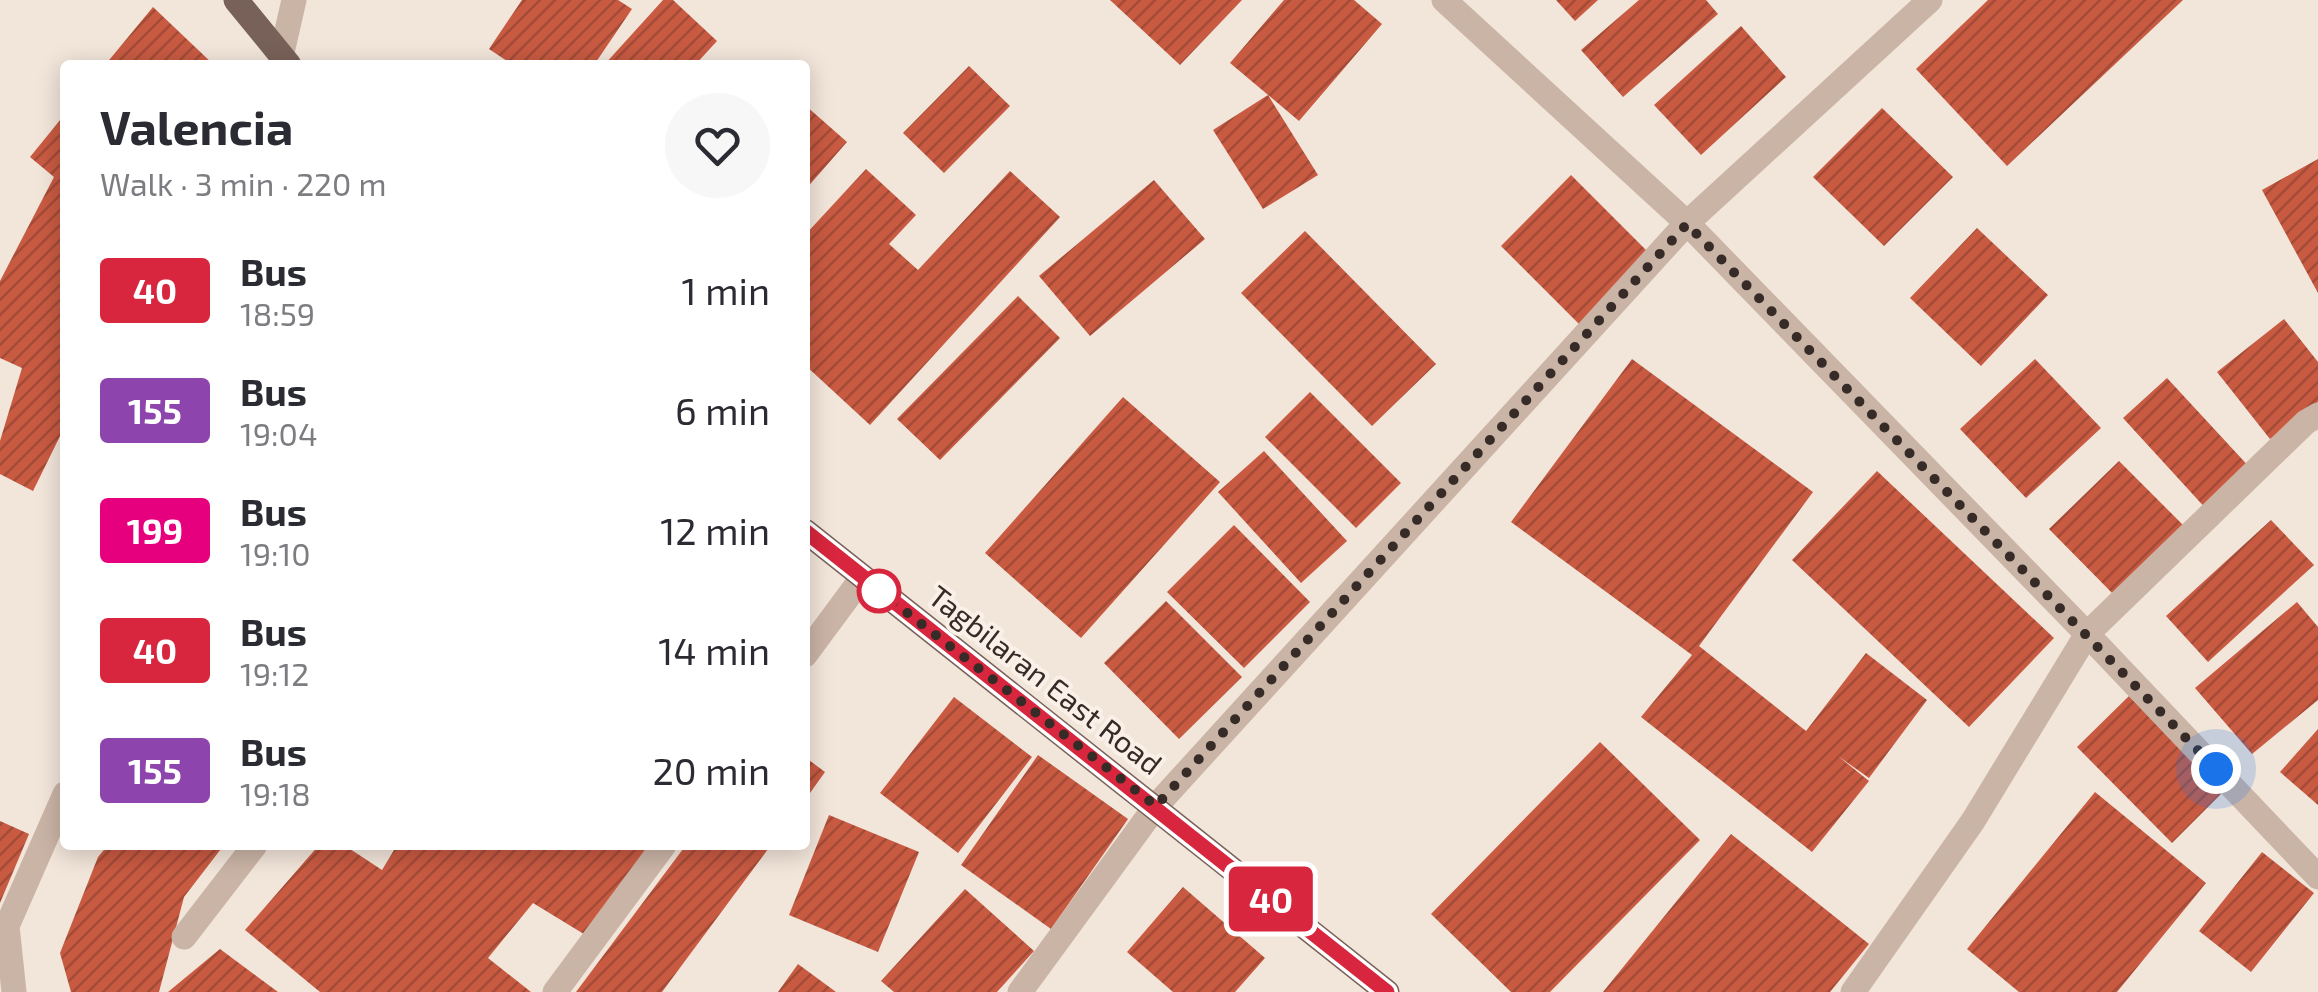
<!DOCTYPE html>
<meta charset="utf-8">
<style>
:root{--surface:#fff;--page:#f7f7f7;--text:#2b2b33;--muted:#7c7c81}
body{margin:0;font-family:"Exo 2",sans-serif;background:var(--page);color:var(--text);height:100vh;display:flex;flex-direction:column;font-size:38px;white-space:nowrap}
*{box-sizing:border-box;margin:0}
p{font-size:32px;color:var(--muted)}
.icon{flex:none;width:55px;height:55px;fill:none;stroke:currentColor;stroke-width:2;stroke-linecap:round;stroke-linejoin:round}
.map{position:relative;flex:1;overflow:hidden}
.panel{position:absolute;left:60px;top:60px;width:750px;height:790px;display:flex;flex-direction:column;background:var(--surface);border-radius:10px;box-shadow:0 5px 25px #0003}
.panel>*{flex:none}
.badge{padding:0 20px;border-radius:8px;font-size:35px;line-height:65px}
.you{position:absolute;width:50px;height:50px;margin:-25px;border:8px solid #fff;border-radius:50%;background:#1a73e8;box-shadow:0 0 0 15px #1a73e833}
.map>.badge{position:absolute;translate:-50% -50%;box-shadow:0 0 0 5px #fff}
.round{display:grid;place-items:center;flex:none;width:105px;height:105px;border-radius:52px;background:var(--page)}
.summary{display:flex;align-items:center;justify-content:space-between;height:170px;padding:0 40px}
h1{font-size:48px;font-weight:700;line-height:75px}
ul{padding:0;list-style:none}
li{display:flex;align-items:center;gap:30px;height:120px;padding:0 40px}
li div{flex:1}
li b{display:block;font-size:38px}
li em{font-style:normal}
li .badge{min-width:110px;font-weight:700;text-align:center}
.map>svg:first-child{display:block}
.building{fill:url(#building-hatch)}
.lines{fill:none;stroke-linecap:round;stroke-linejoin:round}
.lane{stroke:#cab4a6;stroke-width:25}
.street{stroke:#cab4a6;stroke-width:25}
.primary{stroke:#786158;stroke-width:25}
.line-casing{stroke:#fff;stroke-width:22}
.line{stroke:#d7263d;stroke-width:15}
.walk{stroke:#362b27;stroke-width:10;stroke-dasharray:0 18}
.stop-dot{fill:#fff;stroke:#d7263d;stroke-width:5}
.labels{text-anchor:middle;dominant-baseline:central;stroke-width:8;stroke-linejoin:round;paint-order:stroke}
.street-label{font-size:30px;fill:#362b27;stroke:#faf0e7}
</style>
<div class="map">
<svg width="2318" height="992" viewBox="0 0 2318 992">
<defs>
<pattern id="building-hatch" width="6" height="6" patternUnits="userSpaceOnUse" patternTransform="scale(2.5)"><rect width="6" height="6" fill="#c85a42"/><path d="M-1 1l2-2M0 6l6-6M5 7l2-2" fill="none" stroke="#a34b37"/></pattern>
</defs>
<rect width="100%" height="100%" fill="#f2e5da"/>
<!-- building -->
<path class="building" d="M522 0H618L632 9 594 65H513L489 49Z
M663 0H673L717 41 695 65H604Z
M1110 0H1242L1180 65Z
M1284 0H1354L1382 24 1299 121 1230 63Z
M1556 0H1598L1575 21Z
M1639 0H1706L1718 14 1623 97 1581 50Z
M1988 0H2183L2007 166 1916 69Z
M153 7 214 65H105Z
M1741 26 1786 77 1701 155 1654 105Z
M969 66 1010 106 944 173 903 133Z
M1268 95 1318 175 1263 209 1213 130Z
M805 105 847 142 805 190Z
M1882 108 1953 177 1884 246 1813 177Z
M65 114V426L33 491 0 474V441L22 368 0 358V281L54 177 30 157Z
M2318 159V293L2262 190Z
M866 169 916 215 889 244 918 270 1010 171 1060 217 870 425 805 365V235Z
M1571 175 1650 254 1579 324 1501 246Z
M1154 180 1205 239 1090 336 1039 276Z
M1977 228 2048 295 1981 366 1910 298Z
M1305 231 1436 364 1372 426 1241 293Z
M1018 296 1060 338 940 460 897 419Z
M2284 319 2318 362V402L2270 439 2217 372Z
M1632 359 1813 492 1699 646 1806 731 1866 653 1927 700 1869 778 1838 756 1869 781 1812 852 1641 717 1692 655 1511 522Z
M2035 359 2101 428 2026 498 1960 429Z
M2167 378 2253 471 2209 512 2123 418Z
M1310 392 1401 483 1356 528 1265 437Z
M1123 397 1220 482 1081 638 985 553Z
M1264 451 1347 541 1301 583 1218 492Z
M2119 461 2185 527 2115 596 2049 529Z
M1877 471 2054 638 1969 727 1792 560Z
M2271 520 2314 565 2208 662 2166 616Z
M1234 525 1310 602 1244 668 1167 592Z
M1166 601 1242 677 1179 739 1104 663Z
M2297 602 2318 627V700L2252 754 2195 688Z
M2129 696 2223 792 2172 843 2077 747Z
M954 697 1032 757 958 853 880 793Z
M2318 729V805L2280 772Z
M1600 742 1700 840 1550 992H1511L1431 914Z
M1038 755 1128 819 1051 929 961 865Z
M805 757 825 772 805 800Z
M2095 792 2206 883 2117 992H2019L1967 949Z
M829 815 919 852 878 952 789 915Z
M0 821 29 834 0 903Z
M1731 834 1869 944 1830 992H1603Z
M108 845H224L184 897 159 992H71L60 953 98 857Z
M319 845H344L382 870 397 845H658L592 939 533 903 488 958 531 992H320L245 930Z
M686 845H771L662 992H576Z
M2262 852 2314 893 2251 972 2199 931Z
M1183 887 1265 958 1235 992H1173L1127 952Z
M965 889 1034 951 997 992H894L881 981Z
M220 949 278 992H168Z
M798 964 836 992H778Z"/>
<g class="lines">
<!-- lane -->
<path class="lane" d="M805 655 862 578
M184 937 255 845
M555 992 664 845"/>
<!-- street -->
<path class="street" d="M1444 0 1687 223 2087 634 2318 877
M281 57 294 0
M14 992 7 926 65 794
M1020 992 1156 806 1687 223 1930 0
M1853 992 1973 821 2087 634 2306 422 2318 415"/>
<!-- primary -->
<path class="primary" d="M236 0 289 65
M805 531 1387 992"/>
</g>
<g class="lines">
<!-- line casing -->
<g class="line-casing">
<path id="line" d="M805 531 1387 992"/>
</g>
<!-- line -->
<use href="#line" class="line"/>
<!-- walk -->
<path class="walk" d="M879 591 1156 806 1687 224 2216 769"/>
</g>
<!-- markers -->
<circle class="stop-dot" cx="879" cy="591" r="20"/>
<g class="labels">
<!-- street labels -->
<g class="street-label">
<text transform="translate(1046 679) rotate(38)">Tagbilaran East Road</text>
</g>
</g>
</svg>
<div class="you" style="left:2216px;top:769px"></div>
<b class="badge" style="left:1271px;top:899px;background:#d7263d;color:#fff">40</b>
<section class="panel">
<div class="summary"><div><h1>Valencia</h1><p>Walk · 3 min · 220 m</p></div><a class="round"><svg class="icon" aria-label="heart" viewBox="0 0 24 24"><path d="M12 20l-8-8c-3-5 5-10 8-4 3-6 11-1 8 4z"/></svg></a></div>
<ul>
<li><span class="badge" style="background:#d7263d;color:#fff">40</span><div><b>Bus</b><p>18:59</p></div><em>1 min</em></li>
<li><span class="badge" style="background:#8e44ad;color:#fff">155</span><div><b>Bus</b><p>19:04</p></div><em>6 min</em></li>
<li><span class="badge" style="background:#e6007e;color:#fff">199</span><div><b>Bus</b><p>19:10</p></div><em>12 min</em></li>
<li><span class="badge" style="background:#d7263d;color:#fff">40</span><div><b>Bus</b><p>19:12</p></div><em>14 min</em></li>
<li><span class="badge" style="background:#8e44ad;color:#fff">155</span><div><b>Bus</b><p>19:18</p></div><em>20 min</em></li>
</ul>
</section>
</div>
